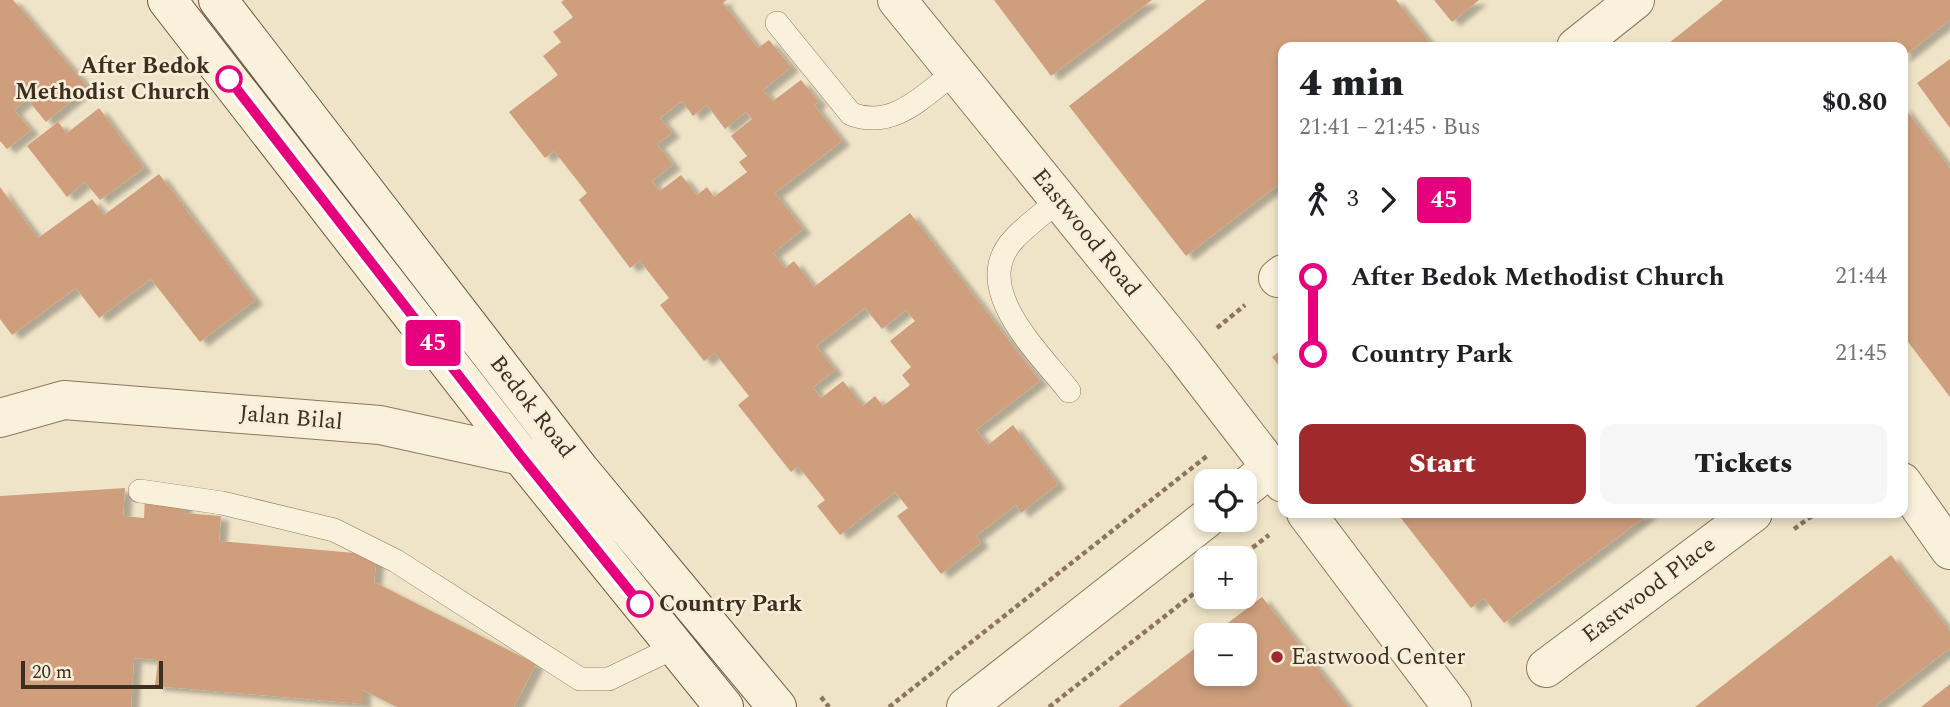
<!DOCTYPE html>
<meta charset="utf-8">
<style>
:root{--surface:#fff;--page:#f6f6f6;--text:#202124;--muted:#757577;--accent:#9e2a2b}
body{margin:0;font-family:Spectral,serif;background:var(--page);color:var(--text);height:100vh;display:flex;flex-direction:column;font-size:26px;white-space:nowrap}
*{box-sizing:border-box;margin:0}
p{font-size:23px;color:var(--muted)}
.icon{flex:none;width:38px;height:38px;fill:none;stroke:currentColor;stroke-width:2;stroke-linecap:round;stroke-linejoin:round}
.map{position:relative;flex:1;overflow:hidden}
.drawer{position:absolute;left:1278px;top:42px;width:630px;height:476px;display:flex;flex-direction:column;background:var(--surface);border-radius:14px;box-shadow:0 4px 10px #0003}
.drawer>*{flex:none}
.badge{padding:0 14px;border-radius:5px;font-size:24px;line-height:46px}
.buttons{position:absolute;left:1194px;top:469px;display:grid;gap:14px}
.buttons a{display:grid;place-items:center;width:63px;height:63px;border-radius:14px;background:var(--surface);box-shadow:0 4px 10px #0003;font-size:35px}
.scale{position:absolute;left:21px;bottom:18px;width:142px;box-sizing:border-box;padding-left:7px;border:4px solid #3d2e20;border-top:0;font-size:19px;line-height:24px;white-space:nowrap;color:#3d2e20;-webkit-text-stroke:5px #f7eed8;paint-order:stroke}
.map>.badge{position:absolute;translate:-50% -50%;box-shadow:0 0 0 4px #fff}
.legs{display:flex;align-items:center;gap:10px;height:77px;padding:0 21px;font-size:23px}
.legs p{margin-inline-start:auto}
.overview{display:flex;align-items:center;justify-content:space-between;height:119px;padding:0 21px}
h1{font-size:38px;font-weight:800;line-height:52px}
.primary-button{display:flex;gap:14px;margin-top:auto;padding:14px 21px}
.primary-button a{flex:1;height:80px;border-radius:14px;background:var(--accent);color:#fff;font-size:28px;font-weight:800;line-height:80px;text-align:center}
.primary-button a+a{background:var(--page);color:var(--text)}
ul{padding:0 21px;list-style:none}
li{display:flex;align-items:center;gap:24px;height:77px;font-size:26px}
li i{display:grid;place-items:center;width:10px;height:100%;margin:0 9px;background:currentColor}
li i::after{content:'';width:18px;height:18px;margin:-9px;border:5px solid;border-radius:50%;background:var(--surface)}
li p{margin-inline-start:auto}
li:first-child i{background:linear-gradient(#0000 50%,currentColor 0)}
li:last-child i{background:linear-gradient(currentColor 50%,#0000 0)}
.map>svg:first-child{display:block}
.building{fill:#cf9f7d;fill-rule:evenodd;filter:url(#shadow)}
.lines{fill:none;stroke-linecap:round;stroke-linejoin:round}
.lane-casing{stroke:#8d765c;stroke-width:24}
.street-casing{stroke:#8d765c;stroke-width:40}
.secondary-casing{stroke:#6f573f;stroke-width:40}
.path{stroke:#8d765c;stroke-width:4.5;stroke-dasharray:5 3.5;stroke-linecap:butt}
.lane{stroke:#faf1dc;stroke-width:23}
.street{stroke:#faf1dc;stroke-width:38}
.secondary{stroke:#faf1dc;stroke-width:38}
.line-1-casing{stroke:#fff;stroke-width:16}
.line-1{stroke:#e6007e;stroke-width:10}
.stop-1-dot{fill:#fff;stroke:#e6007e;stroke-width:3.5}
.poi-dot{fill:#9e2a2b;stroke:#f7eed8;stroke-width:2.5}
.labels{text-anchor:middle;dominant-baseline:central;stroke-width:5;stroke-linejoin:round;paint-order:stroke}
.stop-label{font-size:23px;font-weight:bold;fill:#3d2e20;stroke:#f7eed8;text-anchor:end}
.street-label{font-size:23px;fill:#3d2e20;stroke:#f7eed8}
.poi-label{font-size:23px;fill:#3d2e20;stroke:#f7eed8;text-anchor:start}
</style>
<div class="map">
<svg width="1950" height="707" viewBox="0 0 1950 707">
<defs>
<filter id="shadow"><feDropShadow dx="8" dy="4.5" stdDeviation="2" flood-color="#0004"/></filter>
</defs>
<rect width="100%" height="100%" fill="#f0e4c8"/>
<!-- building -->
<path class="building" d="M0 0H13L88 87 46 122 27 99 14 110 31 130 7 149 0 141Z
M564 0H727L723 3 758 48 769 40 791 67 763 90 773 101 801 80 819 102 814 105 842 141 775 193 803 229 773 253 785 268 794 261 814 287 910 213 1040 381 976 430 988 445 1013 425 1058 484 1021 513 1016 505 976 536 981 543 941 574 897 516 908 508 895 492 840 535 817 506 825 500 798 466 791 472 738 405 749 396 715 353 704 361 660 305 669 298 640 261 630 268 579 200 587 193 554 151 545 158 509 112 558 75 543 56 561 42 553 32 573 17 561 2ZM682 101 693 116 707 105 725 129 746 112 752 119 731 136 747 156 739 162 747 172 714 197 707 187 697 195 681 175 660 191 652 181 673 165 657 144 672 133 660 118ZM865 308 882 329 906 310 915 321 890 341 911 367 902 375 910 385 883 406 875 396 863 406 843 381 821 398 813 387 835 370 816 346Z
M994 0H1152L1051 76Z
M1206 0H1396L1433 47H1283V181L1186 256 1069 106Z
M1434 0H1479L1452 22Z
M1723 0H1950V20L1902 58V47H1664Z
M1950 59V128L1917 83Z
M1902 105 1950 168V397L1902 334Z
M99 108 144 168 100 200 85 182 67 197 27 146 58 122 67 133Z
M159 174 255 300 200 342 151 279 99 318 76 288 12 335 0 319V187L38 238 92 199 104 215Z
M1283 349V371L1272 357Z
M125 488 123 516 144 518 145 498 184 501V513L221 516 219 541 377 555 374 582 536 664 514 707H397L363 690V704L155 686 158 660 134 658 131 707H0V496Z
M1397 513H1650L1504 623 1484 598 1471 608Z
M1891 555 1950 631V648L1874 707H1695Z
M1262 597 1348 707H1118L1206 640V674H1244V635H1212Z
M1950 684V707H1921Z"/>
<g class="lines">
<!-- lane casing -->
<g class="lane-casing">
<path id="lane" d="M777 23 851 114C893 130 923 96 955 72
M1059 200C1044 213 1027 225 1014 239 968 288 1040 353 1069 391
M140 491 222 503 334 530 396 561 580 679H609L675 647"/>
</g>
<!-- street casing -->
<g class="street-casing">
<path id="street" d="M897 0 1183 353 1283 483
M1576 47 1635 0
M1278 278 1283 274
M0 418 64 400 380 425 544 461
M1902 482 1950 550
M1244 489 1271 467
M1306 513 1452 707
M1546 668 1753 513
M966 707 1206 519"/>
</g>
<!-- secondary casing -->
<g class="secondary-casing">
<path id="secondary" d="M167 0 521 456 724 707
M218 0 580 470 777 707"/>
</g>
<!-- path -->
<path class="path" d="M1217 328 1245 305
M1794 529 1816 513
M1239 558 1269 535
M821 697 829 707
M889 707 1207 456
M1049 707 1206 584"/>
<!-- lane -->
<use href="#lane" class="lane"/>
<!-- street -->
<use href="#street" class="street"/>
<!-- secondary -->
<use href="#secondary" class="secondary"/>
</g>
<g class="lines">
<!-- line-1 casing -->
<g class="line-1-casing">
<path id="line-1" d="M229 79 521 456 640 604"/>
</g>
<!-- line-1 -->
<use href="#line-1" class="line-1"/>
</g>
<!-- markers -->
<g class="stop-1-dot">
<circle cx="229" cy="79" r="12"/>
<circle cx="640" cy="604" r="12"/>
</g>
<circle class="poi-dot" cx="1277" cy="657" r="7"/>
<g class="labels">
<!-- stop labels -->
<g class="stop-label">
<text x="210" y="66">After Bedok<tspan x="210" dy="26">Methodist Church</tspan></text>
<text x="659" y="604" text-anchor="start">Country Park</text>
</g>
<!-- street labels -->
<g class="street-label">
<text transform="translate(1086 233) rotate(51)">Eastwood Road</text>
<text transform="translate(532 407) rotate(52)">Bedok Road</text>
<text transform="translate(291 418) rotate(5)">Jalan Bilal</text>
<text transform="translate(1649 590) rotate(-37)">Eastwood Place</text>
</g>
<!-- poi labels -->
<g class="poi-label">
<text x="1291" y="657">Eastwood Center</text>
</g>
</g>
</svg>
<div class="buttons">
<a><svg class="icon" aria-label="locate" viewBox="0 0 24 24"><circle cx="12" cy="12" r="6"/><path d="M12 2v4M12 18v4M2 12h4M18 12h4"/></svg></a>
<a>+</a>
<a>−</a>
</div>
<div class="scale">20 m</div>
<b class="badge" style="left:433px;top:343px;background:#e6007e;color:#fff">45</b>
<section class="drawer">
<div class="overview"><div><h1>4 min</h1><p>21:41 – 21:45 · Bus</p></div><b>$0.80</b></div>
<div class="legs"><svg class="icon" aria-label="walk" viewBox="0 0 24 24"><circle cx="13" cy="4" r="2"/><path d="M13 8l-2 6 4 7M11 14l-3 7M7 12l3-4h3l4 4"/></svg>3<svg class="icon" aria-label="forward" viewBox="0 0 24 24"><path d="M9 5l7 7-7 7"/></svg><b class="badge" style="background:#e6007e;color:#fff">45</b></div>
<ul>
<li><i style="color:#e6007e"></i><b>After Bedok Methodist Church</b><p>21:44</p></li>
<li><i style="color:#e6007e"></i><b>Country Park</b><p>21:45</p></li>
</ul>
<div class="primary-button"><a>Start</a><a>Tickets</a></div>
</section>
</div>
